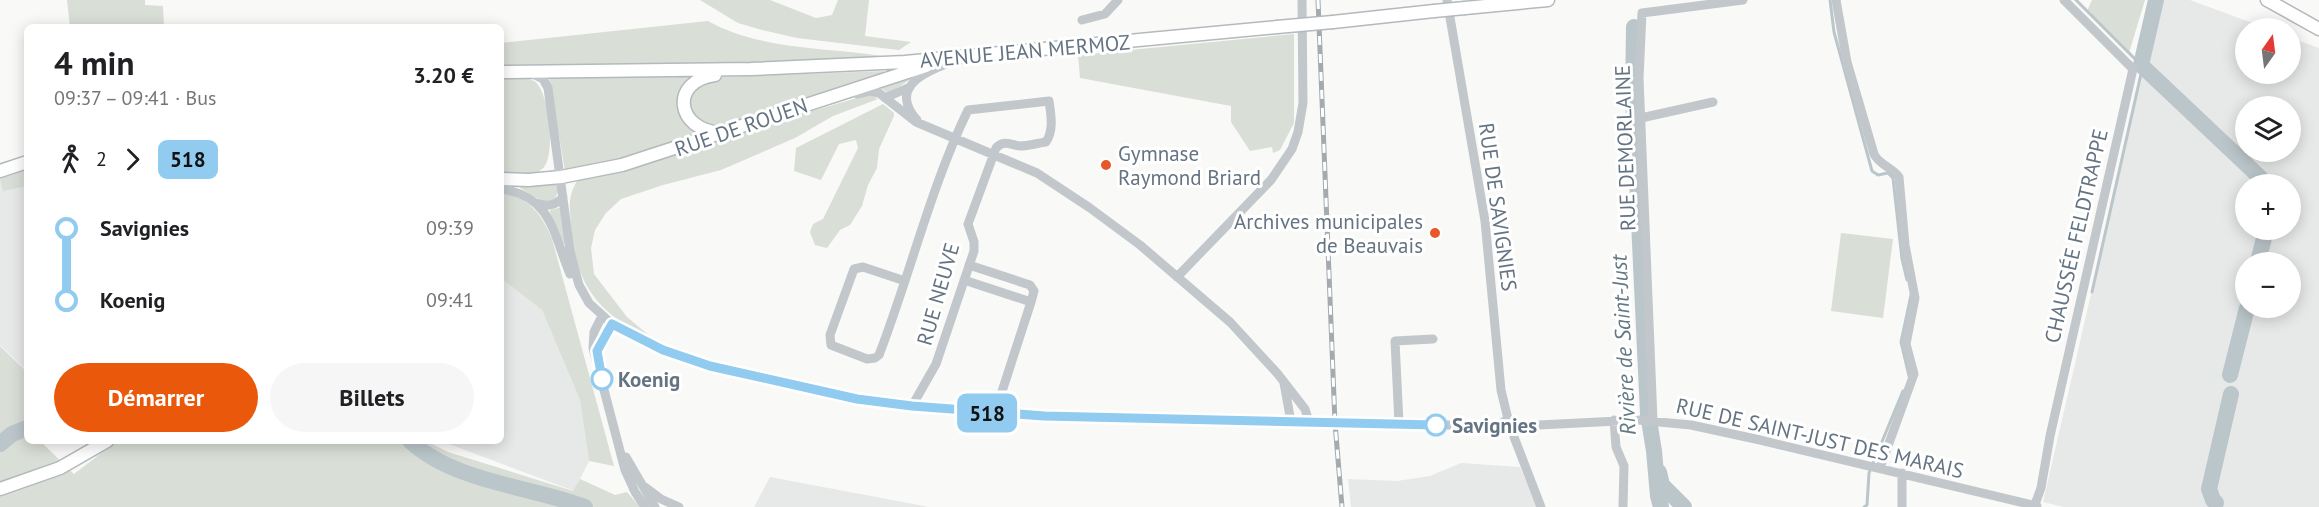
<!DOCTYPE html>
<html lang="fr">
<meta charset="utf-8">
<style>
:root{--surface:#fff;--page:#f6f6f6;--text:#202124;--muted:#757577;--accent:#ea580c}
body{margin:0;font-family:"PT Sans",sans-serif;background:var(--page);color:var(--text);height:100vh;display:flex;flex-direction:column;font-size:22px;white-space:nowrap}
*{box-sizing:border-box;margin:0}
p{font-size:20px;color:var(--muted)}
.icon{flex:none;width:33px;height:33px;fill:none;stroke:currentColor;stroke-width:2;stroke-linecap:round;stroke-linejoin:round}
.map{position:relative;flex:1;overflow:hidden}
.details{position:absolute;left:24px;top:24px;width:480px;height:420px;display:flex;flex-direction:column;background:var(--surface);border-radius:9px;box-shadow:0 3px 15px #0003}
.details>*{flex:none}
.badge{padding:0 12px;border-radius:9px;font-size:21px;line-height:39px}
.needle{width:39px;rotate:14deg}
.tools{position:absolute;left:2235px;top:18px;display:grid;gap:12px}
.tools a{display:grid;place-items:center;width:66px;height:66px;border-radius:50%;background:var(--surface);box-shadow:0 3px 15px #0003;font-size:30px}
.map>.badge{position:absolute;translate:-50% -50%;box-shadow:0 0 0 3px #fff}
.legs{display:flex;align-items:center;gap:9px;height:66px;padding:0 30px;font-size:20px}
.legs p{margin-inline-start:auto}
.headline{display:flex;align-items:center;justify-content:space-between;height:102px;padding:0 30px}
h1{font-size:33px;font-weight:700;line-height:45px}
.action{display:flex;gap:12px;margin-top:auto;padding:12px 30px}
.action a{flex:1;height:69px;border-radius:36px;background:var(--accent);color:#fff;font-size:24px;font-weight:700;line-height:69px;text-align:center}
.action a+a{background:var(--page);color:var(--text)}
ul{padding:0 30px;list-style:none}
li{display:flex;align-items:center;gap:21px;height:72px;font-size:22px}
li i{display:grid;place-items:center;width:9px;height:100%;margin:0 8px;background:currentColor}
li i::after{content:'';width:15px;height:15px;margin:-8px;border:4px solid;border-radius:50%;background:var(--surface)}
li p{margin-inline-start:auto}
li:first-child i{background:linear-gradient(#0000 50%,currentColor 0)}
li:last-child i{background:linear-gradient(currentColor 50%,#0000 0)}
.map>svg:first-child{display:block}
.built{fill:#e7e8e8;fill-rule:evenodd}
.green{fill:#d9ded6}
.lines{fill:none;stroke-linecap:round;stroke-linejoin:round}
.stream{stroke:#bbc6cb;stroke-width:3}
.river{stroke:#bbc6cb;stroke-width:16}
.major-casing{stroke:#b4b9bd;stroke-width:15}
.minor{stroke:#c2c7cb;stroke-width:9}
.major{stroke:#fff;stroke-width:12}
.rail-casing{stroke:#a3aab0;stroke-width:5}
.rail{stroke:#fff;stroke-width:3;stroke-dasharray:9;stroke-linecap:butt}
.major-bridge-casing{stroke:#b4b9bd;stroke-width:15;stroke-linecap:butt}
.major-bridge{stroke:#fff;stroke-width:12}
.line-1-casing{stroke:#fff;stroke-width:14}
.line-1{stroke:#91ccf0;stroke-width:9}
.poi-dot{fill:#e6582a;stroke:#fff;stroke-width:2}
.stop-1-dot{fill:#fff;stroke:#91ccf0;stroke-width:3}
.labels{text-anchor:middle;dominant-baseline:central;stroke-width:6;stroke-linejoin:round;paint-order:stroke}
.street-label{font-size:21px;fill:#647482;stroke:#fff}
.poi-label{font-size:21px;fill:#647482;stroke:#fff;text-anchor:start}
.stop-label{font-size:21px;font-weight:bold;fill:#647482;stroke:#fff;text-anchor:start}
.water-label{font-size:22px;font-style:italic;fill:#637a83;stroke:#fff}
</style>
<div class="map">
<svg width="2319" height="507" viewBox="0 0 2319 507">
<rect width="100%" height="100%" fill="#f9f9f7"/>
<!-- built -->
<path class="built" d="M2159 0H2190L2266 28H2246V74H2290L2291 38 2319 48V507H2064L2043 502ZM2246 106H2290V152H2246ZM2290 184V230H2246V184ZM2246 262H2290V308H2246Z
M27 170V371L0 345V178Z
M501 277 542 310 580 400 589 461 574 491 441 441H501Z
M1461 463 1520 467 1537 507H1351L1348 479 1397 481 1430 476Z
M770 477 924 506 928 507H754Z"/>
<!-- green -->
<path class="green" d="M67 0H145V5L163 6 164 27H70Z
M700 0H770L816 18 832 15 838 0H869L865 36 911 42 899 50 797 38 762 30 738 23Z
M2092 0H2145L2129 53 2087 11Z
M708 21C760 50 824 47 882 56L876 60 501 67V43Z
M1294 34V123L1280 150 1273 153 1272 147 1250 151 1231 122V106L1080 78 1078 55Z
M884 71 882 74 721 128 697 121 689 105 694 87 719 77Z
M694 75 686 85 680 97 703 134 612 162 565 171 549 78Z
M914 77 888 94 879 86Z
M501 78C511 78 524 76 534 81 549 89 557 158 542 169 531 178 514 175 501 175Z
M870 94 878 99 833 116 795 138 721 170 663 185 621 199 606 213 595 230 591 248 594 274 627 317 657 342C601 316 576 289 571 226 570 207 567 198 577 181Z
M883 104 894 113V116L879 149 877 168 868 185 862 206 850 225 840 230 827 248 815 245 810 232 813 224 823 219 858 148 856 140 839 144 821 180 794 171 796 148Z
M27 168V186L3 191 0 178Z
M558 183V192L554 201 544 202 520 188 522 184Z
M501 193C529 196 543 216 552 239L614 466 589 461 580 400 542 310 501 278Z
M558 208H562L566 242 564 244 561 243 550 213V210Z
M1841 233 1893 239 1883 318 1831 311Z
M0 346 27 372V441H40L74 474 117 441H426L448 452 573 491 580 479 615 495 627 492 640 507H0Z"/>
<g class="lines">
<!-- stream -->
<path class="stream" d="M1830 0 1834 32 1872 171 1878 175 1888 173 1893 178 1902 259 1907 280
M2076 0 2141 65V74L2092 292
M1909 376 1901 342 1911 295
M1864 507 1867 505 1869 473 1903 391"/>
<!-- river -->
<path class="river" d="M2156 0 2141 65 2267 184
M1634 27 1633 95 1636 164
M1637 179 1648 414 1654 451 1658 496 1661 507
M2258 262 2266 230
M2230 375 2247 308
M410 441C454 482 529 486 585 507
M0 444 12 434 27 428
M1659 472 1662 485 1684 507
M2216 503 2213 500 2209 489 2231 394"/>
<!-- major casing -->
<g class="major-casing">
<path id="major" d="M2267 0 2319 29
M1465 8 1548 0
M1333 22 1434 11
M501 72 751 69 905 62 1277 27
M715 75C670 81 675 130 721 133
M0 171 27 162
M501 179 528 180 561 177 622 165 926 66
M0 489 60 468 107 441"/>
</g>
<!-- minor -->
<path class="minor" d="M1447 0 1485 221 1501 390 1508 419
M1836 0 1847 62 1874 154C1879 165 1892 167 1899 177L1905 245 1915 298 1906 344 1914 374 1880 468
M1082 20 1105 14 1118 0
M531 73 543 79 548 88 570 251 579 285 589 303 612 324 672 354 710 366 838 395 931 408 1044 416 1491 426H1501L1503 422 1508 419
M857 94 870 91 879 93 916 122 1037 173 1090 208 1140 245 1230 322 1277 373 1305 409 1309 422
M885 98 910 87
M1641 118 1713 102
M917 120C886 85 931 69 957 60
M501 189C552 196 553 234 570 274
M536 203C546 207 556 206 563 197
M1177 277 1271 180 1292 149 1298 132 1303 103 1302 0
M964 280 1031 302 1034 291 1030 285 969 265
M905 281 863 267 854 269 830 335 831 345 867 359 875 358 879 355C910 275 931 186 968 110L1049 101C1051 115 1054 130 1046 142 1038 143 1028 146 1020 146 1010 145 1004 139 996 148L968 224 974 242V251L936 364 912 406
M602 316 594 332 593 348 625 470 635 492 645 507
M597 354 600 343 612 324
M1284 383 1291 422
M995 413 1031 302
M1614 420 1616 447 1624 466 1623 507
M1653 420 1639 78 1642 13 1743 0
M1399 424 1395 341 1433 339
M1519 426 1638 420 1691 425 1760 440 2037 506
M1514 437 1541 507
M626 457 655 507
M645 487 661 499 679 507
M1902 507V473
M2034 507 2041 488 2050 436 2133 69 2064 0"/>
<!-- major -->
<use href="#major" class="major"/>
<!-- rail casing -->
<g class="rail-casing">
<path id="rail" d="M1318 0 1335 423 1342 507"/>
</g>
<!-- rail -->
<use href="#rail" class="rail"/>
<!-- major-bridge casing -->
<g class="major-bridge-casing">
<path id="major-bridge" d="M1434 11 1465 8
M1277 27 1333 22"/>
</g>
<!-- major-bridge -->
<use href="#major-bridge" class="major-bridge"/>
</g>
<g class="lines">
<!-- line-1 casing -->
<g class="line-1-casing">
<path id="line-1" d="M602 379 597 351 612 324 663 350 710 366 857 399 912 406 1044 416 1436 425"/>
</g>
<!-- line-1 -->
<use href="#line-1" class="line-1"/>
</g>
<!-- markers -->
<g class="poi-dot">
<circle cx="1106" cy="165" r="6"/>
<circle cx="1435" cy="233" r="6"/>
</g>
<g class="stop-1-dot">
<circle cx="602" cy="379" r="10"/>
<circle cx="1436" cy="425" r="10"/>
</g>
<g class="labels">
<!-- street labels -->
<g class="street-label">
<text transform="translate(1025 51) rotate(-5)">AVENUE JEAN MERMOZ</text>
<text transform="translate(741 127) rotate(-19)">RUE DE ROUEN</text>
<text transform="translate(1625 148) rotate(-92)">RUE DEMORLAINE</text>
<text transform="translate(1498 207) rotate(82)">RUE DE SAVIGNIES</text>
<text transform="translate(2076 236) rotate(-77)">CHAUSSÉE FELDTRAPPE</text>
<text transform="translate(938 294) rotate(-74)">RUE NEUVE</text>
<text transform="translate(1820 438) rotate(13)">RUE DE SAINT-JUST DES MARAIS</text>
</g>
<!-- poi labels -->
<g class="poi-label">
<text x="1118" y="153">Gymnase<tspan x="1118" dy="24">Raymond Briard</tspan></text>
<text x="1423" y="221" text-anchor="end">Archives municipales<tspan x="1423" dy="24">de Beauvais</tspan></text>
</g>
<!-- stop labels -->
<g class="stop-label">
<text x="618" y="379">Koenig</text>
<text x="1452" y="425">Savignies</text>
</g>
<!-- water labels -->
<g class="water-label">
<text transform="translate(1623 345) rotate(-93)">Rivière de Saint-Just</text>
</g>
</g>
</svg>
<div class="tools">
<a><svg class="needle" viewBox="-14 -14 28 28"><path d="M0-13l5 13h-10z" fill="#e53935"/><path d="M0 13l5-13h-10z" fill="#757577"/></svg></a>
<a><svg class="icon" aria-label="layers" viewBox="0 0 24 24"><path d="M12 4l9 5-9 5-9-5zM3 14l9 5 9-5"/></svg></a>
<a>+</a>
<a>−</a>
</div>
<b class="badge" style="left:987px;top:413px;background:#91ccf0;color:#111">518</b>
<section class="details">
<div class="headline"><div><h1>4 min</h1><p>09:37 – 09:41 · Bus</p></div><b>3.20 €</b></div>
<div class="legs"><svg class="icon" aria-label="walk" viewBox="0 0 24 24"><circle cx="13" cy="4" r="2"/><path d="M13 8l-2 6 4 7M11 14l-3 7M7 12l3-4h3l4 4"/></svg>2<svg class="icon" aria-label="forward" viewBox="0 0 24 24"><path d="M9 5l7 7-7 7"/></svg><b class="badge" style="background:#91ccf0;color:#111">518</b></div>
<ul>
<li><i style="color:#91ccf0"></i><b>Savignies</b><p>09:39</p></li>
<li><i style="color:#91ccf0"></i><b>Koenig</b><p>09:41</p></li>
</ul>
<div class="action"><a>Démarrer</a><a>Billets</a></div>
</section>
</div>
